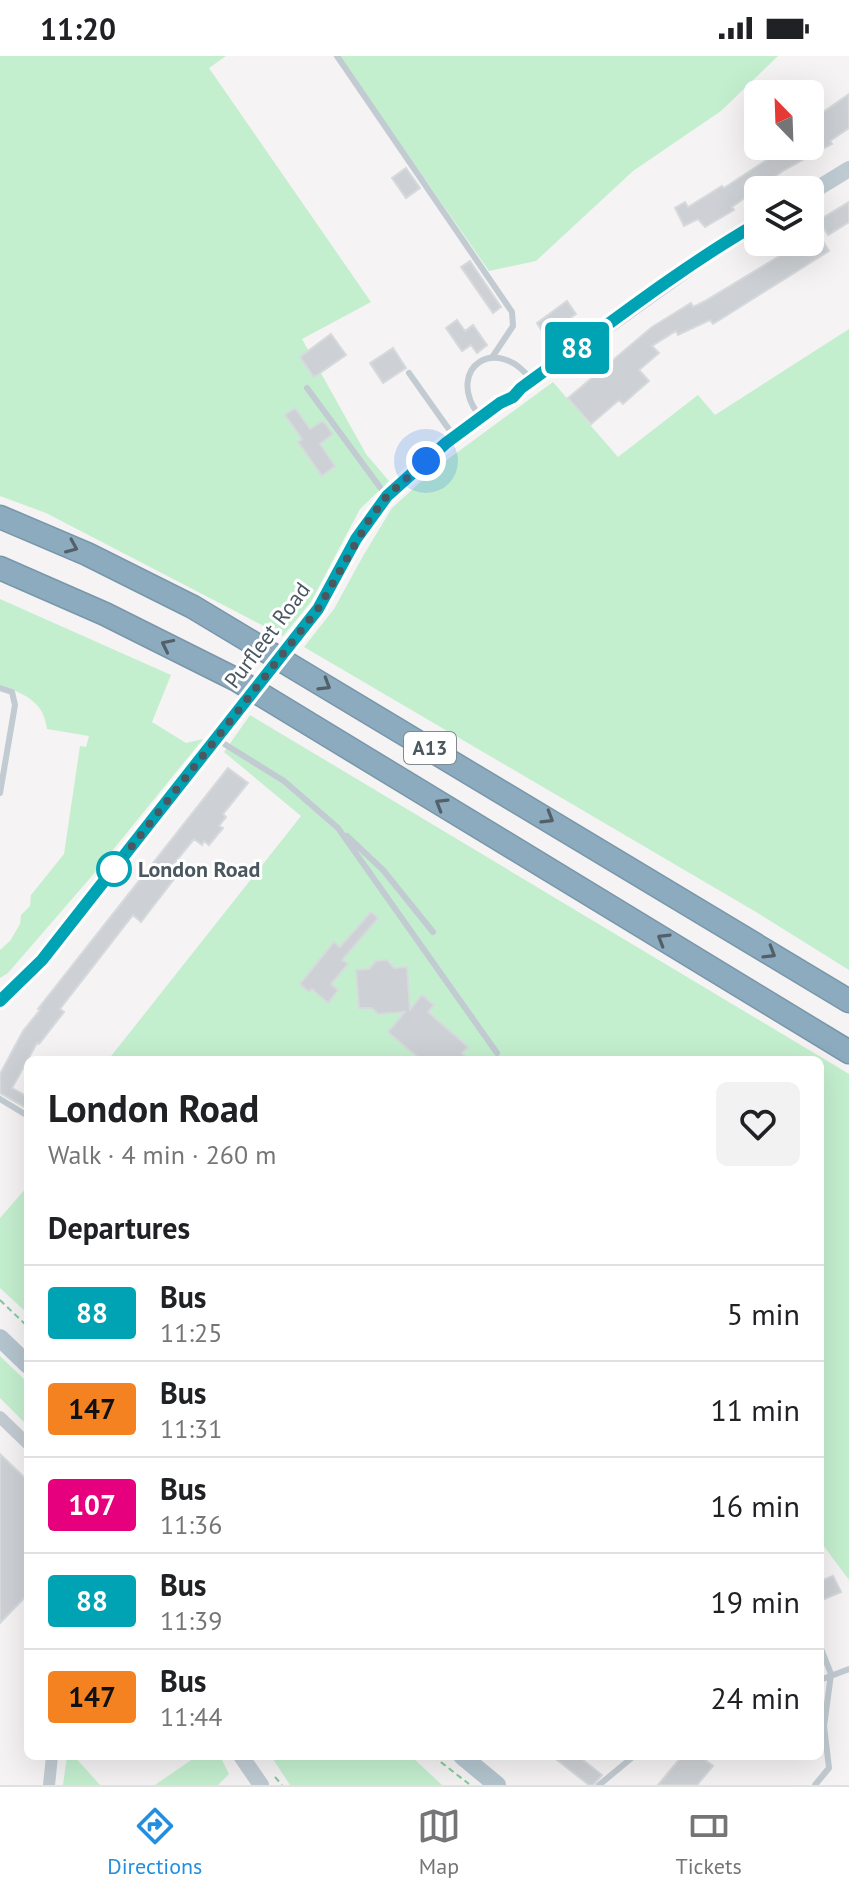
<!DOCTYPE html>
<meta charset="utf-8">
<style>
:root{--surface:#fff;--page:#f2f2f2;--text:#202124;--muted:#757577;--line:#e0e0e0;--accent:#228edf}
body{margin:0;font-family:"PT Sans",sans-serif;background:var(--page);color:var(--text);height:100vh;display:flex;flex-direction:column;font-size:30px;white-space:nowrap}
*{box-sizing:border-box;margin:0}
p{font-size:26px;color:var(--muted)}
.icon{flex:none;width:44px;height:44px;fill:none;stroke:currentColor;stroke-width:2;stroke-linecap:round;stroke-linejoin:round}
.map{position:relative;flex:1;overflow:hidden}
.panel{position:absolute;left:24px;top:1000px;width:800px;height:704px;display:flex;flex-direction:column;background:var(--surface);border-radius:12px;box-shadow:0 8px 32px #0002}
.panel>*{flex:none}
.badge{padding:0 16px;border-radius:6px;font-size:28px;line-height:52px}
.needle{width:52px;rotate:337deg}
.fabs{position:absolute;left:744px;top:24px;display:grid;gap:16px}
.fabs a{display:grid;place-items:center;width:80px;height:80px;border-radius:12px;background:var(--surface);box-shadow:0 8px 32px #0002;font-size:40px}
.you{position:absolute;width:40px;height:40px;margin:-20px;border:6px solid #fff;border-radius:50%;background:#1a73e8;box-shadow:0 0 0 12px #1a73e833}
.map>.badge{position:absolute;translate:-50% -50%;box-shadow:0 0 0 4px #fff}
h2{padding:0 24px;font-size:30px;line-height:72px}
.round{display:grid;place-items:center;flex:none;width:84px;height:84px;border-radius:12px;background:var(--page)}
.head{display:flex;align-items:center;justify-content:space-between;height:136px;padding:0 24px}
h1{font-size:38px;font-weight:800;line-height:60px}
ul{padding:0;list-style:none}
li{display:flex;align-items:center;gap:24px;height:96px;padding:0 24px;border-top:2px solid var(--line)}
li div{flex:1}
li b{display:block;font-size:30px}
li em{font-style:normal}
li .badge{min-width:88px;font-weight:700;text-align:center}
.status{display:flex;justify-content:space-between;align-items:center;height:56px;padding:0 40px;background:var(--surface);direction:ltr}
.status svg{height:22px;fill:currentColor}
.menu{display:flex;justify-content:space-around;align-items:center;height:112px;border-top:2px solid var(--line);background:var(--surface);font-size:22px;color:var(--muted)}
.menu a{display:grid;justify-items:center;gap:4px}
.menu .on{color:var(--accent)}
.map>svg:first-child{display:block}
.green{fill:#c4efcf}
.building{fill:#cdd0d4;stroke:#d7dadd;stroke-width:2}
.lines{fill:none;stroke-linecap:round;stroke-linejoin:round}
.highway-casing{stroke:#7897aa;stroke-width:25}
.path{stroke:#7dcc9b;stroke-width:2;stroke-dasharray:6 4;stroke-linecap:butt}
.lane{stroke:#c1cbd1;stroke-width:6}
.street{stroke:#c1cbd1;stroke-width:12}
.secondary{stroke:#bfcbd3;stroke-width:16}
.primary{stroke:#b4c5cf;stroke-width:18}
.highway{stroke:#8dabbe;stroke-width:22}
.secondary-bridge{stroke:#bfcbd3;stroke-width:16}
.oneway{stroke:#526069}
.line-casing{stroke:#fff;stroke-width:18}
.line{stroke:#00a3b4;stroke-width:12}
.walk{stroke:#4b5860;stroke-width:8;stroke-dasharray:0 14.4}
.stop-dot{fill:#fff;stroke:#00a3b4;stroke-width:4}
.labels{text-anchor:middle;dominant-baseline:central;stroke-width:6;stroke-linejoin:round;paint-order:stroke}
.shield{fill:#fff;stroke:#818a90;stroke-width:2}
.shield-label{font-size:20px;font-weight:bold;fill:#4b5860}
.street-label{font-size:22px;fill:#4b5860;stroke:#fff}
.stop-label{font-size:22px;font-weight:bold;fill:#4b5860;stroke:#fff;text-anchor:start}
</style>
<div class="status"><b>11:20</b><svg viewBox="0 0 49 12"><path d="M0 12V9h3v3zM5 12V6h3v6zM10 12V3h3v9zM15 12V0h3v12zM26 1h20v11H26zM47 4h2v5h-2z"/></svg></div>
<div class="map">
<svg width="849" height="1729" viewBox="0 0 849 1729">
<rect width="100%" height="100%" fill="#f5f3f3"/>
<!-- green -->
<path class="green" d="M0 0H226L209 12 371 246 302 283 366 398 389 425 360 453 311 546 283 580 46 457 0 440Z
M339 0H778L721 55 633 115 536 205 489 215Z
M849 273V914L756 856 304 591 334 553 363 500 392 452 436 412 553 326 618 401 698 339 715 359Z
M0 543 171 619 152 666 186 687 203 683 91 821 8 917 0 922V894L10 885 20 868 21 859 30 850 31 839 64 798 80 690 86 691 89 680 47 673C44 645 24 638 0 629Z
M250 659 849 1018V1524L820 1485V1004H108L301 760 224 696Z
M28 1130V1258L0 1232V1162Z
M0 1300 28 1327V1370L0 1342Z
M67 1700H74L100 1729H63Z
M197 1700H220L229 1718 218 1729H155Z
M271 1700H411L442 1729H290Z"/>
<!-- building -->
<path class="building" d="M849 38V72L830 85 832 88 784 114 732 151 734 154 705 171 698 163 684 170 675 152 685 146 688 151 722 130 724 132 768 103 759 90H810V69L822 63 819 59Z
M406 112 420 132 406 142 392 122Z
M849 146V166L828 179 819 164Z
M817 176 829 195 713 268 710 264 678 279 676 275 652 290 659 297 639 314 649 325 623 348 619 344 591 368 568 342 652 271 691 247 693 251 705 245 796 190 793 186H810V180Z
M470 205 501 251 493 257 461 211Z
M567 245 576 258 545 280 537 267Z
M457 264 465 275 473 269 487 289 477 297 471 289 462 295 446 272Z
M331 278 346 299 314 321 300 301Z
M393 292 406 312 383 327 370 307Z
M295 352 310 373 323 365 333 378 320 388 335 410 322 420 298 386 302 383 285 359Z
M228 712 248 727 223 758 226 761 219 770 223 772 209 789 204 785 202 789 194 783 167 816 175 822 151 853 141 866 133 859 60 953 64 956 39 988 37 987 12 1032 28 1041V1053L0 1037V1018L23 975 40 954 38 953Z
M371 856 378 862 342 904 348 908 331 928 338 934 328 947 312 933 309 936 300 928 334 886 340 891Z
M387 904 394 912 407 911 410 954 422 939 434 949 428 956 468 991 462 997 470 1004H421L388 976 405 956 378 958 372 952H359L356 914 369 913 376 905Z
M0 1398 28 1425V1538L0 1567Z
M833 1520 841 1536 820 1545V1525Z
M552 1700H578L602 1719 593 1729H589Z
M682 1700H700L713 1710 697 1729H658Z"/>
<g class="lines">
<!-- highway casing -->
<g class="highway-casing">
<path id="highway" d="M0 461 87 498 193 551 849 945
M0 512 105 558 237 624 849 996"/>
</g>
<!-- path -->
<path class="path" d="M0 1244 28 1271
M433 1700 469 1728
M275 1721 282 1729"/>
<!-- lane -->
<path class="lane" d="M337 0 512 256 513 270 493 300
M409 317 453 379
M307 332 385 438
M478 358C445 312 497 277 531 324
M0 632 12 636 15 649 0 737
M218 684 284 725 338 772 497 997
M347 780 383 814 433 876
M0 1043 28 1060
M820 1624 849 1613
M599 1729 634 1700
M815 1729 829 1712 824 1670 831 1618 820 1590"/>
<!-- street -->
<path class="street" d="M0 1361 28 1388
M49 1729 52 1700"/>
<!-- secondary -->
<path class="secondary" d="M810 137 849 113
M296 582 318 553 356 483 387 440 446 387 480 361 500 347 513 341 521 332 725 186 758 167
M0 945 42 904 237 657
M241 1700 261 1729"/>
<!-- primary -->
<path class="primary" d="M0 1282 28 1309
M462 1700 497 1729"/>
<!-- highway -->
<use href="#highway" class="highway"/>
<!-- secondary-bridge -->
<path class="secondary-bridge" d="M237 657 296 582"/>
</g>
<!-- one-way arrows -->
<defs><path id="oneway-chevron" d="M-2-3.5L2.5 0L-2 3.5" fill="none" stroke-width="1.6" stroke-linecap="round" stroke-linejoin="round" transform="scale(2)"/></defs>
<g class="oneway">
<use href="#oneway-chevron" transform="translate(72 491) rotate(23)"/>
<use href="#oneway-chevron" transform="translate(167 589) rotate(-154)"/>
<use href="#oneway-chevron" transform="translate(325 629) rotate(31)"/>
<use href="#oneway-chevron" transform="translate(441 748) rotate(-149)"/>
<use href="#oneway-chevron" transform="translate(548 762) rotate(31)"/>
<use href="#oneway-chevron" transform="translate(663 883) rotate(-149)"/>
<use href="#oneway-chevron" transform="translate(770 897) rotate(31)"/>
</g>
<g class="lines">
<!-- line casing -->
<g class="line-casing">
<path id="line" d="M0 945 42 904 318 553 356 483 387 440 446 387 500 347 513 341 521 332C599 276 675 215 758 167"/>
</g>
<!-- line -->
<use href="#line" class="line"/>
<!-- walk -->
<path class="walk" d="M114 813 318 553 369 464 387 440 426 405"/>
</g>
<!-- markers -->
<circle class="stop-dot" cx="114" cy="813" r="16"/>
<g class="labels">
<!-- shield labels -->
<rect class="shield" x="404" y="676" width="52" height="32" rx="6"/>
<g class="shield-label">
<text x="430" y="692">A13</text>
</g>
<!-- street labels -->
<g class="street-label">
<text transform="translate(267 579) rotate(-53)">Purfleet Road</text>
</g>
<!-- stop labels -->
<g class="stop-label">
<text x="138" y="813">London Road</text>
</g>
</g>
</svg>
<div class="fabs">
<a><svg class="needle" viewBox="-14 -14 28 28"><path d="M0-13l5 13h-10z" fill="#e53935"/><path d="M0 13l5-13h-10z" fill="#757577"/></svg></a>
<a><svg class="icon" aria-label="layers" viewBox="0 0 24 24"><path d="M12 4l9 5-9 5-9-5zM3 14l9 5 9-5"/></svg></a>
</div>
<div class="you" style="left:426px;top:405px"></div>
<b class="badge" style="left:577px;top:292px;background:#00a3b4;color:#fff">88</b>
<section class="panel">
<div class="head"><div><h1>London Road</h1><p>Walk · 4 min · 260 m</p></div><a class="round"><svg class="icon" aria-label="heart" viewBox="0 0 24 24"><path d="M12 20l-8-8c-3-5 5-10 8-4 3-6 11-1 8 4z"/></svg></a></div>
<h2>Departures</h2>
<ul>
<li><span class="badge" style="background:#00a3b4;color:#fff">88</span><div><b>Bus</b><p>11:25</p></div><em>5 min</em></li>
<li><span class="badge" style="background:#f58220;color:#111">147</span><div><b>Bus</b><p>11:31</p></div><em>11 min</em></li>
<li><span class="badge" style="background:#e6007e;color:#fff">107</span><div><b>Bus</b><p>11:36</p></div><em>16 min</em></li>
<li><span class="badge" style="background:#00a3b4;color:#fff">88</span><div><b>Bus</b><p>11:39</p></div><em>19 min</em></li>
<li><span class="badge" style="background:#f58220;color:#111">147</span><div><b>Bus</b><p>11:44</p></div><em>24 min</em></li>
</ul>
</section>
</div>
<nav class="menu">
<a class="on"><svg class="icon" aria-label="directions" viewBox="0 0 24 24"><path d="M12 3l9 9-9 9-9-9zM9 14v-3h6M13 9l2 2-2 2"/></svg>Directions</a>
<a><svg class="icon" aria-label="map" viewBox="0 0 24 24"><path d="M3 6l6-2 6 2 6-2v14l-6 2-6-2-6 2zM9 4v14M15 6v14"/></svg>Map</a>
<a><svg class="icon" aria-label="tickets" viewBox="0 0 24 24"><path d="M3 7h18v10H3zM15 7v10"/></svg>Tickets</a>
</nav>
